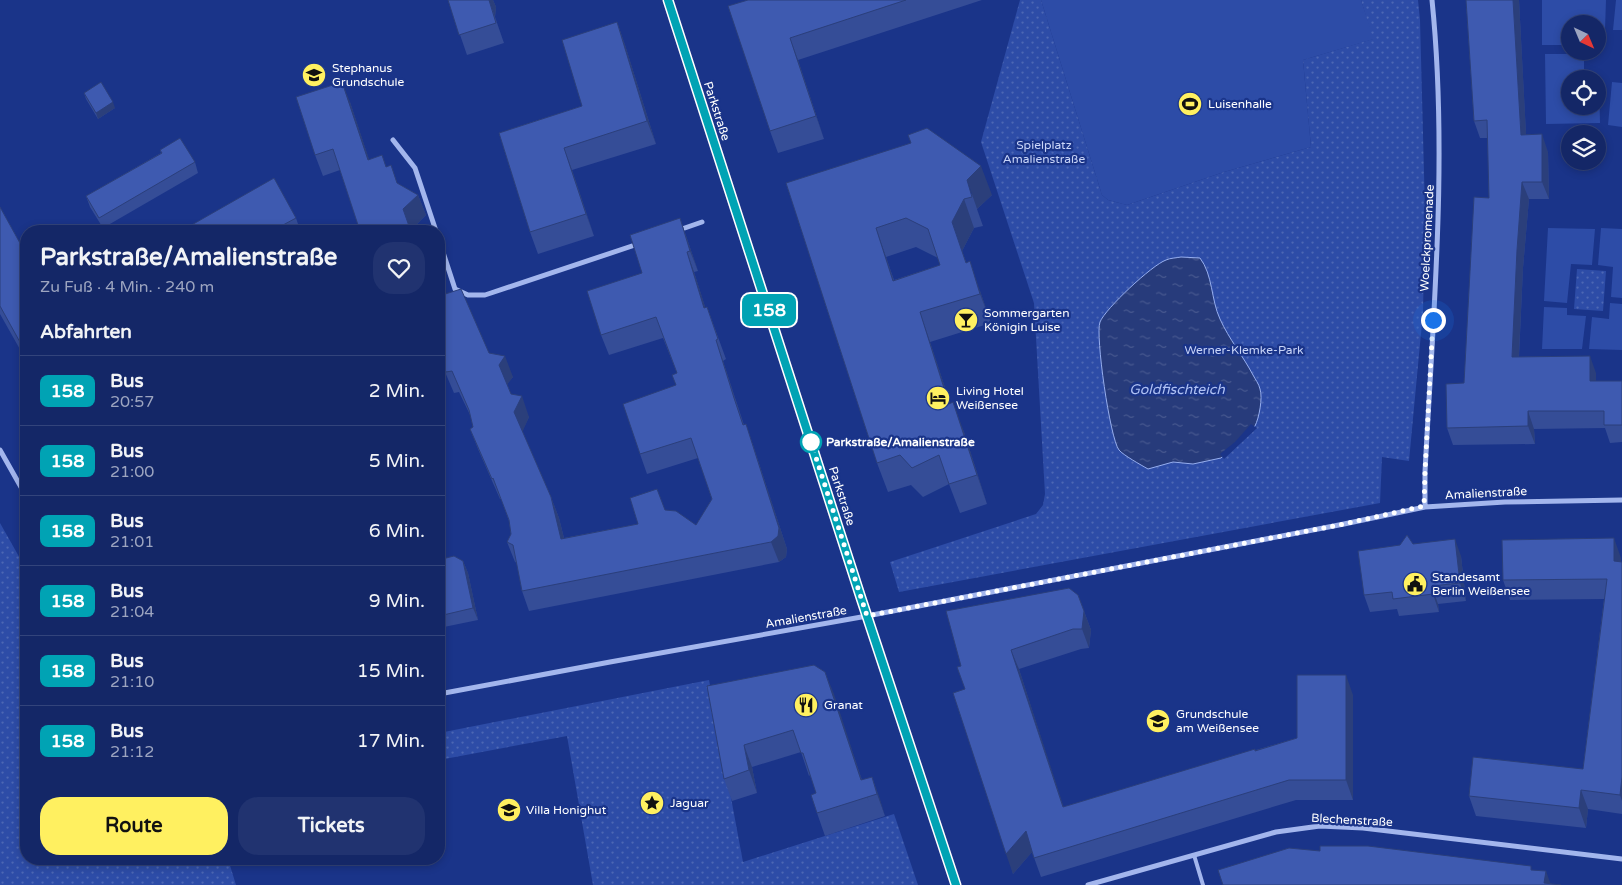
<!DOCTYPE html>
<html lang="de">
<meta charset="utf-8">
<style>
:root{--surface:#142767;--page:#213370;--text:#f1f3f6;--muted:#9da5c0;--line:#33447b;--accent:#fff060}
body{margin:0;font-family:"Varela Round",sans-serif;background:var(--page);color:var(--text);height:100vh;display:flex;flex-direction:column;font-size:19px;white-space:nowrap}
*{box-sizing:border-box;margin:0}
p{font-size:16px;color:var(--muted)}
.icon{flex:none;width:28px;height:28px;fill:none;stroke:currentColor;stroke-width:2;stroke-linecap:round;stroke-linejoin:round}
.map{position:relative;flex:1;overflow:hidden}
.sheet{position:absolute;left:20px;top:225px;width:425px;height:640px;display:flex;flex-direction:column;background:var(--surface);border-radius:20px;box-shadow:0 2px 8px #0003,0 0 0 1px var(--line)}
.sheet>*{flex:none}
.badge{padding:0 10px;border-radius:8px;font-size:18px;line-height:32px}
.needle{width:32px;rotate:136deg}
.fabs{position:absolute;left:1561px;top:15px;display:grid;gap:10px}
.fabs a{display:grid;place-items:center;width:45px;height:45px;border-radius:50%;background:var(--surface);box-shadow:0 2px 8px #0003,0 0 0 1px var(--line);font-size:25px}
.you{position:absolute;width:25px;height:25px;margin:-12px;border:4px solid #fff;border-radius:50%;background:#1a73e8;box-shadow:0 0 0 8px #1a73e833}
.map>.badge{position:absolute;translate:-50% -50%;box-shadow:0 0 0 2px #fff}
h2{padding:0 20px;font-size:19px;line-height:45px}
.round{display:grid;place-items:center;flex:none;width:52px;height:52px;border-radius:20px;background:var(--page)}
.headline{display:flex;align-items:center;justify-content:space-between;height:85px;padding:0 20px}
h1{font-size:24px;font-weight:800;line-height:38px}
.primary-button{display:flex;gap:10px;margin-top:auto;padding:10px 20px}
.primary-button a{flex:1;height:58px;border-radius:20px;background:var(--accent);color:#111;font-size:20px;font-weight:800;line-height:58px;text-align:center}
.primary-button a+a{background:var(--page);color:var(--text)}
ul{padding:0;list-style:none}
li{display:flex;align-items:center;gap:15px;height:70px;padding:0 20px;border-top:1px solid var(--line)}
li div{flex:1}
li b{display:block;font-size:19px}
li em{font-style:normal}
li .badge{min-width:55px;font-weight:700;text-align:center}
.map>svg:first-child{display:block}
.grass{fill:#2d4ca7}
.park{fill:url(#park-dots)}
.water{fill:url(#water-ripples);stroke:#96aeef}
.pier{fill:#1a3489}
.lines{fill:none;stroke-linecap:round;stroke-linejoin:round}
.service{stroke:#a3b6ed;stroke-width:4}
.minor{stroke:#a3b6ed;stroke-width:5}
.tertiary{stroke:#a3b6ed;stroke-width:9}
.wall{fill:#354d97;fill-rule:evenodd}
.shaded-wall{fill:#2b3f7b}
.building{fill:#3e5ab0;stroke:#2b3f7b;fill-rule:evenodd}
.line-casing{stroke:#fff;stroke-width:11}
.line{stroke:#00a3b4;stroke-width:8}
.walk{stroke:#fff;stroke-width:5;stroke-dasharray:0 9}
.stop-dot{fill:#fff;stroke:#00a3b4;stroke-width:2.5}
.labels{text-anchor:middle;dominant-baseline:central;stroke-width:4.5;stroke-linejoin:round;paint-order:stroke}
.poi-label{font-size:12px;fill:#fff;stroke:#1a3489;text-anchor:start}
.street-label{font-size:12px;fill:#fff;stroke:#1a3489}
.park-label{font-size:12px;fill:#c9d5f9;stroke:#1a3489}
.stop-label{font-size:12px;font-weight:bold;fill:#fff;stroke:#1a3489;text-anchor:start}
.water-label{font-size:14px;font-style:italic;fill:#afc1f4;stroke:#1a3489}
</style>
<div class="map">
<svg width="1622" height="885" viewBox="0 0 1622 885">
<defs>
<pattern id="park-dots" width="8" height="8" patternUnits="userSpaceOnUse" patternTransform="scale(1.25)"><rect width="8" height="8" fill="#2d4ca7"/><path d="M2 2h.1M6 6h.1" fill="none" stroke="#4c67b4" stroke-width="1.8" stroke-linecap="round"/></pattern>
<pattern id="water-ripples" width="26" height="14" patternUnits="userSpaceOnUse" patternTransform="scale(1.25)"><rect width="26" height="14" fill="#273b7b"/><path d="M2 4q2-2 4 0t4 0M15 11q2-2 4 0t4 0" fill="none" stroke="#47588f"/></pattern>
</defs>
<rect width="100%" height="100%" fill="#1a3489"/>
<!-- grass -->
<path class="grass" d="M1041 0H1361L1374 39 1303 60 1311 147 1224 172 1127 205 1108 200 1102 195Z
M1542 0H1606L1605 30H1598V24H1570V45H1542Z
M1616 0H1622V30H1613Z
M1545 54H1584V79H1570V106H1598V81H1599L1600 123 1546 124Z
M1612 82 1622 83V127L1608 125Z
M1548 228 1595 229 1592 265 1571 264 1567 303 1544 301Z
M1601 228 1622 229V298L1611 297 1613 267 1598 265Z
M1610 303 1622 304V350L1589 349 1592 317 1609 319Z
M1544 307 1567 308V315L1586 316 1582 349H1542Z"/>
<!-- park -->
<path class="park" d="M1020 0H1041L1102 195 1108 200 1127 205 1224 172 1311 147 1303 60 1373 39 1361 0H1418L1420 20 1425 211 1423 312 1409 461 1382 457 1380 503 899 592 890 562 1036 514 1043 505 1045 494 1034 303 981 142Z
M1577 269 1606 271 1603 311 1574 309Z
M0 523 26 569V859H228L236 885H0Z
M709 680 743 862 894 814 918 885H593L567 736 439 760V733Z"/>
<!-- water -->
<path class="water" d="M1181 257 1200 258C1213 275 1211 300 1220 319 1229 339 1243 356 1253 375 1255 379 1259 384 1260 389 1263 398 1259 418 1255 426L1221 458 1193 464 1173 462 1148 469C1141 465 1123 455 1119 450 1110 439 1095 334 1100 322 1105 309 1152 265 1166 260 1170 258 1176 258 1181 257Z"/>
<!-- pier -->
<path class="pier" d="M1251 424 1257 428 1224 459 1220 454 1235 442Z"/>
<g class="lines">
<!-- service -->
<path class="service" d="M1194 855 1203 885"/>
<!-- minor -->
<path class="minor" d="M393 140 415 168 436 231
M679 230 702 222
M439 240 455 289 468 295H485L638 244
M0 450 26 496
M1425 507V472C1433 315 1448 157 1432 0
M439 694 610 662 867 616 1344 524 1425 507 1505 502 1622 500
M1088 885 1276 832 1320 826 1363 828 1622 859"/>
<!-- tertiary -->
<path class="tertiary" d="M668 0 855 580 956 885"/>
</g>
<!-- wall -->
<path class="wall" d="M448 0H493L496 7 495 17 504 43 467 55Z
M748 0H982L798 60 824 139 778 153 770 131Z
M1466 0H1519L1526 135 1548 152 1549 199H1529L1523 268 1519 357 1596 373V381H1622V442L1610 443 1605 428 1534 429 1535 444 1453 445 1447 428 1464 383 1489 198 1488 138H1480L1474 121Z
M617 22 625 45 656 144 572 170 594 236 538 254 530 232 499 133 582 106Z
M84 93 115 108 98 119 86 99Z
M350 102 369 160 386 167 397 183 418 195 426 215 411 230V231H360L340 170 323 176 315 155Z
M160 150 195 162 198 173 103 228 90 207 86 196 161 153Z
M786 183 992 195 977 209 983 226 974 228 962 251 966 262 980 291 991 323 930 342 950 403 964 432 987 504 960 513 949 484 923 497 911 485 888 492 877 463ZM916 247 938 258 940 265 894 280 886 257Z
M0 207 26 254V360L0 314Z
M296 218 300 230 297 231H181Z
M680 218 698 271 694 272 705 307H707L726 359 723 361 742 419 744 425 753 445 787 549 786 557 779 562 529 611 522 591 517 563 515 562 507 542 511 534 509 521 501 499H500L478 449 470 429 473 427 471 417 459 392 454 393 439 358V296L489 353 513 377 507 384 511 394 529 417 522 431 551 497 559 518 564 538 638 524 665 510 696 525 712 499 698 458 647 474 640 454 676 385 677 373 663 338 609 355 601 335 642 273Z
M1413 544 1461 556 1466 601 1438 604 1439 612 1399 616 1397 609 1370 612 1364 595Z
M1621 558V562H1622V814L1588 809 1586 828 1476 816 1469 796 1583 769 1604 599 1510 600 1503 580Z
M463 561 468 573 478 620 439 628V567Z
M1078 595 1091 630 1089 648 1081 649 1019 669 1063 807 1297 738 1353 695V800H1296L1041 877 1032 852 1013 874 965 689 961 666Z
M825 672 862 780 872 777 885 816 825 836 817 813 816 793 810 775 809 776 801 752 752 767 757 793 732 801 724 779 707 686Z"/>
<!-- shaded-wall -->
<path class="shaded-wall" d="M489 0H493L496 7 495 17 504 43Z
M1513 0H1519L1527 152 1521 135Z
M617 22 625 45 656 144 647 121Z
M790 38 798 60 824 139 816 116Z
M342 82 350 102 376 180 368 160Z
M113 102 115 108 98 119 96 113Z
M1542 134 1548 152 1549 199 1542 182Z
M564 148 572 170 594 236 586 214Z
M981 166 992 195 977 209 983 226 967 180Z
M1522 182 1529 199 1523 268 1518 374 1512 357 1517 250Z
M418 195 426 215 411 230V231L403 209Z
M964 199 974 228 962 251 952 222Z
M680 218 687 239 698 271 690 251Z
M876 228 886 257 903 310 893 281Z
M687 252 694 272 712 328 704 308Z
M970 261 980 291 991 323 980 294Z
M920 312 930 342 960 433 949 404Z
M716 340 723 361 750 446 743 425Z
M505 356 513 377 506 386 499 365Z
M1590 356 1596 373V399L1590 381Z
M522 396 529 417 522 433 514 412Z
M953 402 964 432 987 504 977 475Z
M1528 411 1534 429 1535 444 1528 426Z
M746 424 753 445 787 549 786 557 779 562 771 542Z
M551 497 559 518 569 559 561 539Z
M1614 538 1621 558V581L1614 561Z
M1455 539 1461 556 1466 601 1460 583Z
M463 561 468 573 478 620 473 608Z
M1432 586 1438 604 1439 612 1433 594Z
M1078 595 1091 630 1089 648 1082 629Z
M1011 650 1019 669 1070 826 1063 807Z
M825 672 834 694 869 802 861 780Z
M1346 675 1353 695V800L1346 780Z
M744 745 752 767 757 793 749 770Z
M872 777 880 799 885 816 877 794Z
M1622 777V801L1620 795Z
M1581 790 1588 809 1586 828 1579 808Z
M1026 831 1033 851 1013 874 1006 854Z
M1546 871 1551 885 1544 883Z"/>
<!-- building -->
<path class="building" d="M448 0H489L496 23 459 35Z
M748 0H906L790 38 816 116 770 131 728 6Z
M1466 0H1513L1521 135 1542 134V182H1522L1517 250 1512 357 1590 356V381H1622V425H1604V411H1528V426L1447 428 1446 384 1464 383 1474 197 1489 198 1487 120 1474 121Z
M617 22 647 121 564 148 586 214 530 232 499 133 582 106 562 40Z
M101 82 113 102 96 113 84 93Z
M342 82 368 160 382 155 386 167 391 165 397 183 418 195 403 209 409 226 404 228 405 231H360L333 149 315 155 296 97Z
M927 128 981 166 967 180 972 197 964 199 952 222 966 263 970 261 980 294 920 312 949 404 953 402 977 475 949 484 939 455 912 468 900 455 877 463 786 183 911 143 908 135ZM906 218 928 229 940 265 893 281 876 228Z
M180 138 195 162 99 218 86 196 162 153 160 150Z
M274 178 296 218 272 231H181Z
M0 207 26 254V353L0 306Z
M680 218 690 251 687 252 704 308 707 307 718 339 716 340 734 398 743 425 746 424 779 528 778 536 771 542 522 591 513 545 507 542 511 534 509 520 493 478 492 479 470 429 473 427 469 410 452 371 446 372 439 355V296L461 289 489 353 505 356 499 365 511 394 522 396 514 412 551 497 561 539 638 524 630 498 657 489 665 510 676 511 696 525 712 499 691 438 640 454 623 404 676 385 672 375 677 373 656 317 601 335 587 291 642 273 630 235Z
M1407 535 1413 544 1455 539 1460 583 1432 586 1433 594 1393 599 1392 592 1364 595 1358 551 1400 545Z
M1614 538V561L1622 562V777L1620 795 1581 790 1579 808 1469 796 1473 757 1583 769 1607 579 1503 580 1502 540Z
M454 556 463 561 473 608 439 616V567L446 558Z
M1069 588 1078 595 1084 611 1082 629H1073L1011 650 1063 807 1255 749V751L1297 738V675H1346V780H1289L1034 858 1026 831 1006 854 953 693 965 689 957 667 961 666 946 611Z
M814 665 825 672 861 780 872 777 877 794 817 813 811 795 816 793 803 753H801L793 730 744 745 749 770 724 779 707 686Z
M1320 846H1368L1531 866V870L1546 871 1544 883 1561 885H1223L1218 870 1289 848 1320 851Z"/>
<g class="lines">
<!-- line casing -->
<g class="line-casing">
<path id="line" d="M668 0 861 598 956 885"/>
</g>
<!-- line -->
<use href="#line" class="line"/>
<!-- walk -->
<path class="walk" d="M811 442 867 616 1344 524 1424 506 1425 472 1433 320"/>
</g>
<!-- icons -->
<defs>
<g id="school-disc" transform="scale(1.25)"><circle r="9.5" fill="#fff060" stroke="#1a3489"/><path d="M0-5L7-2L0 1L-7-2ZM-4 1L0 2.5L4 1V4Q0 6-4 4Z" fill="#111"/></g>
<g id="stadium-disc" transform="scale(1.25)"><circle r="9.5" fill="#fff060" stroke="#1a3489"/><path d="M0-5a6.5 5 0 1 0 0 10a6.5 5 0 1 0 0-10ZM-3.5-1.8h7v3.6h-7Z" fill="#111"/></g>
<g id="bar-disc" transform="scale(1.25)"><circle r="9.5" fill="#fff060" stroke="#1a3489"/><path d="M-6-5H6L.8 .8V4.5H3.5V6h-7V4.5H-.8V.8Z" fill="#111"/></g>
<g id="hotel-disc" transform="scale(1.25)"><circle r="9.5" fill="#fff060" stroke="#1a3489"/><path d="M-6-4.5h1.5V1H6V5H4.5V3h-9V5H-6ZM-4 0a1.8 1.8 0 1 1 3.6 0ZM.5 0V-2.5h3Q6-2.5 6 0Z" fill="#111"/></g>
<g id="civic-disc" transform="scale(1.25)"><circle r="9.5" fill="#fff060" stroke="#1a3489"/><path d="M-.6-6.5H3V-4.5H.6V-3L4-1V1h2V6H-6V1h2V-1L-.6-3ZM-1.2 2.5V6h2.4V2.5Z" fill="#111"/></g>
<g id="restaurant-disc" transform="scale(1.25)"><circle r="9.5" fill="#fff060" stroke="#1a3489"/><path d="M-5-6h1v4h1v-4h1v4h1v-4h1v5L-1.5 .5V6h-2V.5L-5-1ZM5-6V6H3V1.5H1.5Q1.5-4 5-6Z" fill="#111"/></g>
<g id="sight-disc" transform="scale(1.25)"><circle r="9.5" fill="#fff060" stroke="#1a3489"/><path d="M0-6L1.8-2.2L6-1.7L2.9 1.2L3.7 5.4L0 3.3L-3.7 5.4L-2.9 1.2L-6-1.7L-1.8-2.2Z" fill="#111"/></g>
</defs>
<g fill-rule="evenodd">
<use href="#school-disc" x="314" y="75"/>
<use href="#stadium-disc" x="1190" y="104"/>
<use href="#bar-disc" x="966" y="320"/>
<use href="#hotel-disc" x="938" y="398"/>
<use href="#civic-disc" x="1415" y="584"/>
<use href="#restaurant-disc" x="806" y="705"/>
<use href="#school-disc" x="1158" y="721"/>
<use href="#sight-disc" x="652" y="803"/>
<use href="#school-disc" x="509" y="810"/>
</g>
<!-- markers -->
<circle class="stop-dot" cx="811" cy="442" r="10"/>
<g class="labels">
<!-- poi labels -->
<g class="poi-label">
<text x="332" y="68">Stephanus<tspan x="332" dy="14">Grundschule</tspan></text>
<text x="1208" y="104">Luisenhalle</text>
<text x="984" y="313">Sommergarten<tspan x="984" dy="14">Königin Luise</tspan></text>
<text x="956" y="391">Living Hotel<tspan x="956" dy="14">Weißensee</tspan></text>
<text x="1432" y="577">Standesamt<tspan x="1432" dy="14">Berlin Weißensee</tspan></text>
<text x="824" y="705">Granat</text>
<text x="1176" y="714">Grundschule<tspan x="1176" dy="14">am Weißensee</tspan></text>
<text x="670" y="803">Jaguar</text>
<text x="526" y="810">Villa Honighut</text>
</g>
<!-- street labels -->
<g class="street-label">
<text transform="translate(717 111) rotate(72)">Parkstraße</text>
<text transform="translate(1427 238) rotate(-87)">Woelckpromenade</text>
<text transform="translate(1486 493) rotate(-3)">Amalienstraße</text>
<text transform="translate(842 496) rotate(72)">Parkstraße</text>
<text transform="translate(806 617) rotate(-10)">Amalienstraße</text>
<text transform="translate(1352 820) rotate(3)">Blechenstraße</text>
</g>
<!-- park labels -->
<g class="park-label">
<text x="1044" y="145">Spielplatz<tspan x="1044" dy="14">Amalienstraße</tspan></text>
<text x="1244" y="350">Werner-Klemke-Park</text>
</g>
<!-- stop labels -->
<g class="stop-label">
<text x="826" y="442">Parkstraße/Amalienstraße</text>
</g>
<!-- water labels -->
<g class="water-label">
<text x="1177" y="389">Goldfischteich</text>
</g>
</g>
</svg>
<div class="fabs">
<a><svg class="needle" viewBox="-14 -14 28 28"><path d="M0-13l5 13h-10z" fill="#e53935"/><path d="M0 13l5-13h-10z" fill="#9da5c0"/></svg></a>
<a><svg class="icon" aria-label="locate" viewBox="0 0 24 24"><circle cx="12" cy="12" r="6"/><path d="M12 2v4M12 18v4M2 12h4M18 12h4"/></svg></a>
<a><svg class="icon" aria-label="layers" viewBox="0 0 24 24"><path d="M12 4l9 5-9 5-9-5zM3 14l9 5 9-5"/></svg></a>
</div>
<div class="you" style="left:1433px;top:320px"></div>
<b class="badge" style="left:769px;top:310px;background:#00a3b4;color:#fff">158</b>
<section class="sheet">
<div class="headline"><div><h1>Parkstraße/Amalienstraße</h1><p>Zu Fuß · 4 Min. · 240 m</p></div><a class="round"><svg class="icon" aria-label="heart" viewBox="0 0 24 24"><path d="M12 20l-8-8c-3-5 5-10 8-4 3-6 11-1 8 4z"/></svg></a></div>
<h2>Abfahrten</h2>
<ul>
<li><span class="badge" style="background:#00a3b4;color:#fff">158</span><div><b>Bus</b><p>20:57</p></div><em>2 Min.</em></li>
<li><span class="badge" style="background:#00a3b4;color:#fff">158</span><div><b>Bus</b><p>21:00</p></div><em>5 Min.</em></li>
<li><span class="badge" style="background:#00a3b4;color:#fff">158</span><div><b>Bus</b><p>21:01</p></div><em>6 Min.</em></li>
<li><span class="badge" style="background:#00a3b4;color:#fff">158</span><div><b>Bus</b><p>21:04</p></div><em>9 Min.</em></li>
<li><span class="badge" style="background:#00a3b4;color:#fff">158</span><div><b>Bus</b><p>21:10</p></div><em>15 Min.</em></li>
<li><span class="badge" style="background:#00a3b4;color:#fff">158</span><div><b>Bus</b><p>21:12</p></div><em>17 Min.</em></li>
</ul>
<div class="primary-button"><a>Route</a><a>Tickets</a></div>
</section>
</div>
